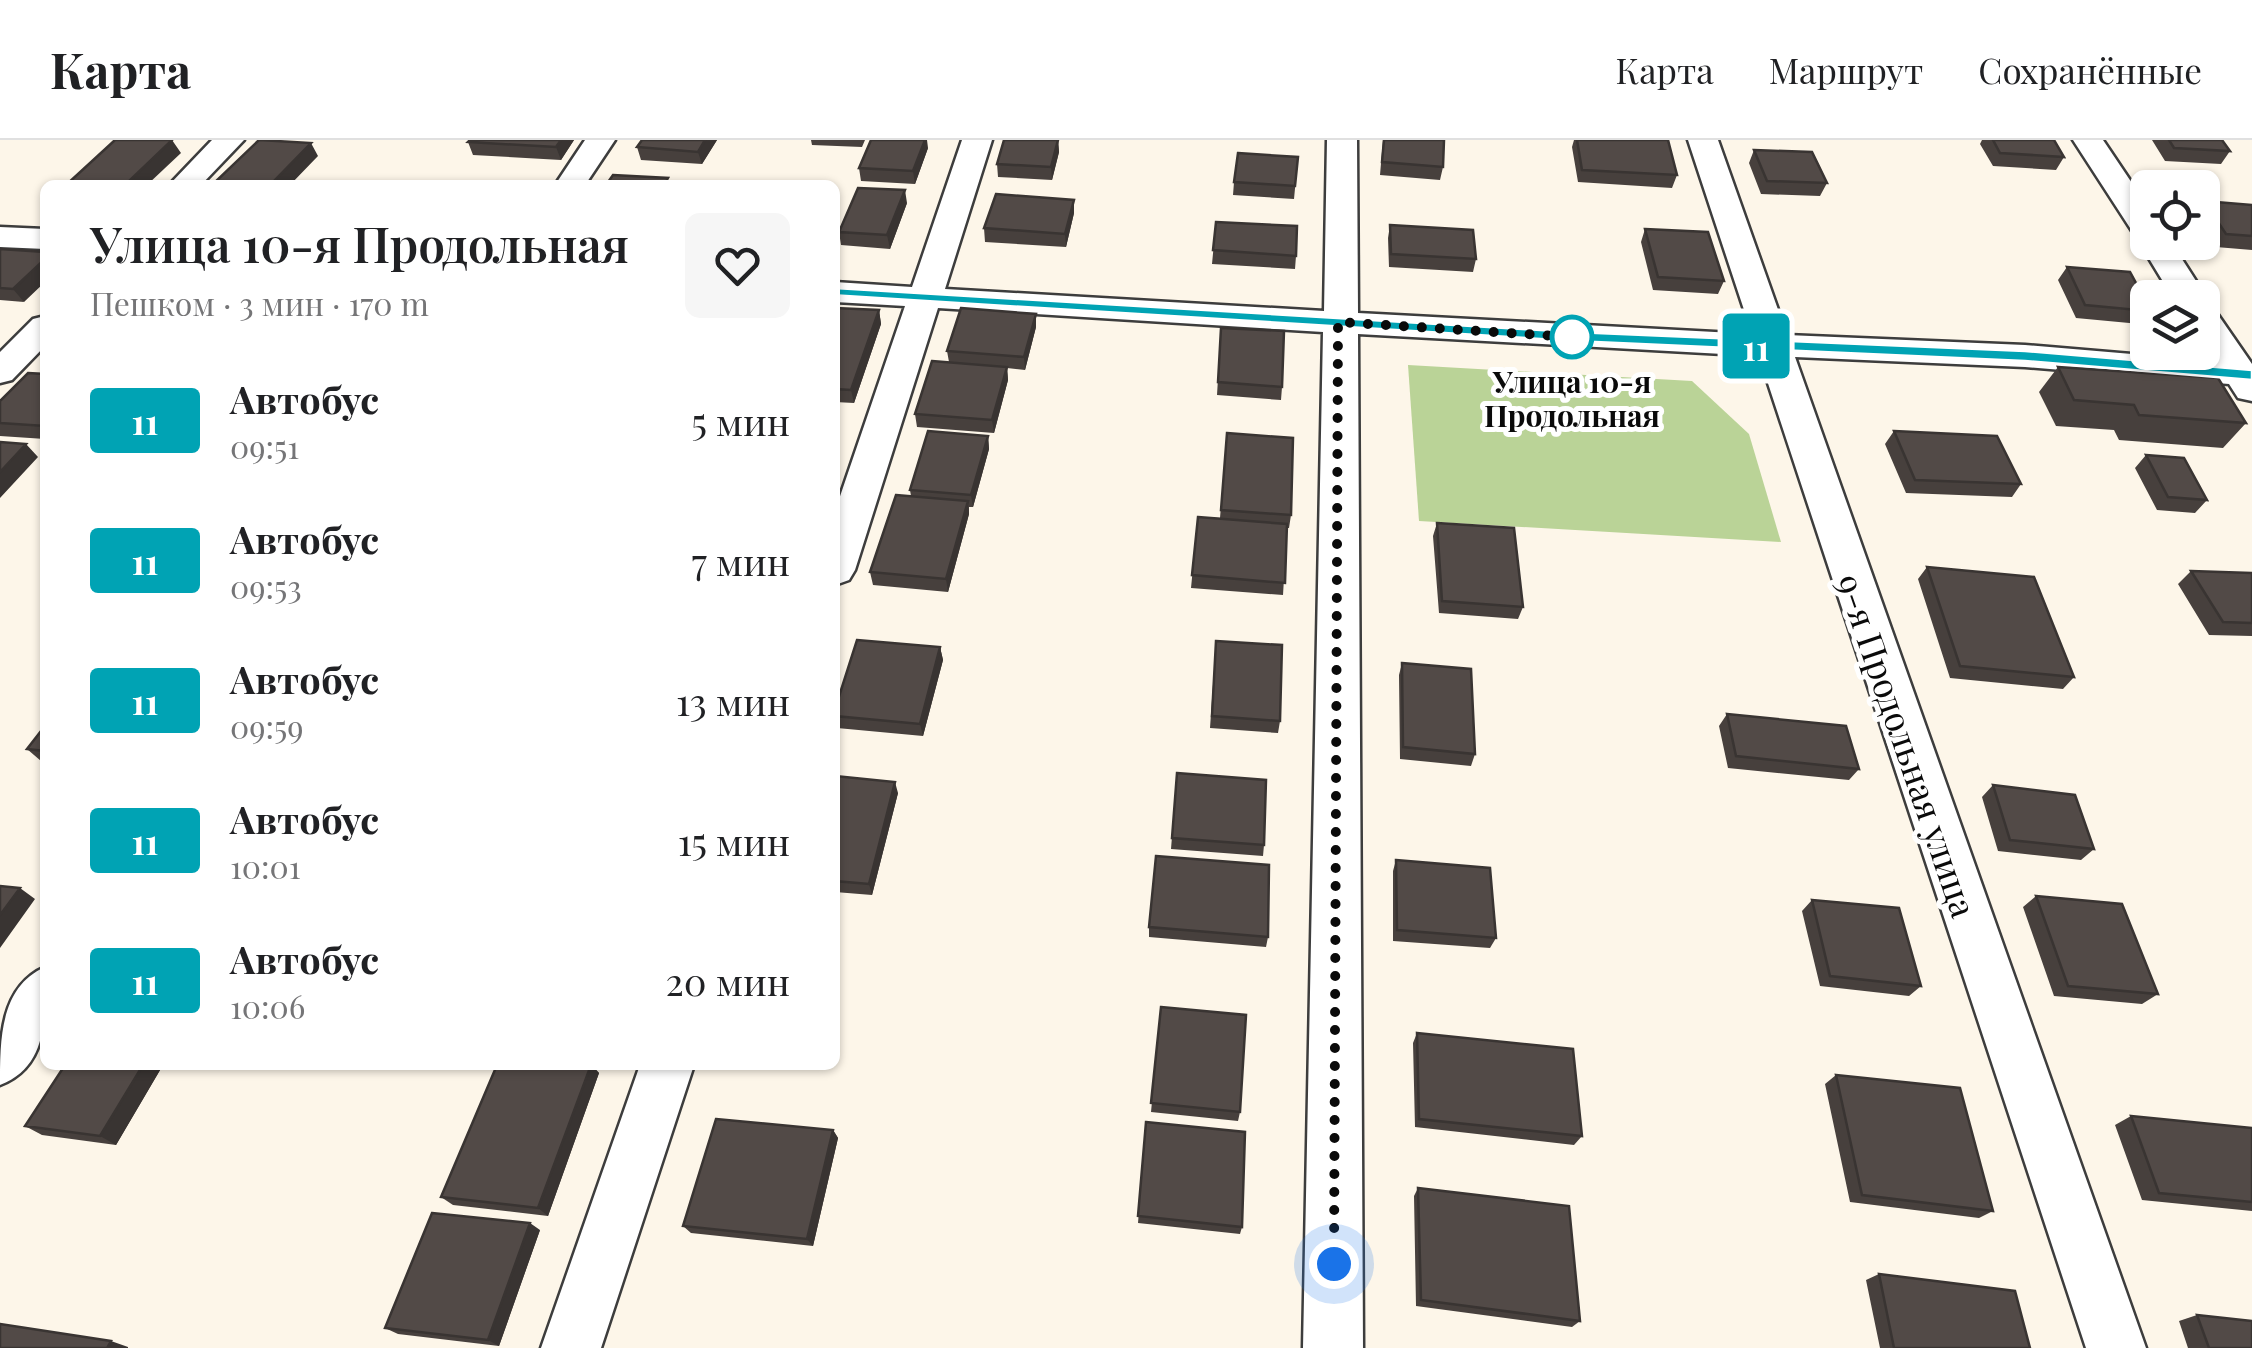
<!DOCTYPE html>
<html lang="ru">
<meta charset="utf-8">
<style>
:root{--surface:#fff;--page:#f6f6f6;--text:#202124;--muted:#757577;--line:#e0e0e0}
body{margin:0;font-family:"Playfair Display",serif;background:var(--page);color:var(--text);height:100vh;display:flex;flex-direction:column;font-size:38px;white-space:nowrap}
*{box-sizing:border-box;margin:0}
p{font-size:32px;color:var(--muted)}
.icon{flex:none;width:55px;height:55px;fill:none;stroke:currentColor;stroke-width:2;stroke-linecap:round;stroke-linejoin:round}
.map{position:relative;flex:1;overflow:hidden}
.sheet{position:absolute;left:40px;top:40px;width:800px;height:890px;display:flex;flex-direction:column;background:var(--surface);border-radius:15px;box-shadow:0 2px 8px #0004}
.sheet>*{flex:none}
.badge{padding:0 20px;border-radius:8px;font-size:35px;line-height:65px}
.fabs{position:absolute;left:2130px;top:30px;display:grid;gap:20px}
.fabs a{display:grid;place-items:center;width:90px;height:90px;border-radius:15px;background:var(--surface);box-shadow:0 2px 8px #0004;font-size:50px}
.you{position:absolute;width:50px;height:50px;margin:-25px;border:8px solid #fff;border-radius:50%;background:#1a73e8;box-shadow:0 0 0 15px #1a73e833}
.map>.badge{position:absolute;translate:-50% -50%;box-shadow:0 0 0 5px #fff}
.round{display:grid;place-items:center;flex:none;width:105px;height:105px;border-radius:15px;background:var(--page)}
.summary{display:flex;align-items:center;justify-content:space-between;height:170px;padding:0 50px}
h1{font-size:48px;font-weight:600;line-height:75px}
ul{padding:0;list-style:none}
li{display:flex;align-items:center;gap:30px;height:140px;padding:0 50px}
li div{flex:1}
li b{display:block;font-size:38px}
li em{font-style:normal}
li .badge{min-width:110px;font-weight:700;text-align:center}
header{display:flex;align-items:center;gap:60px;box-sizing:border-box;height:140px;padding:0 50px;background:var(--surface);border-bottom:2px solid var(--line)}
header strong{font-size:48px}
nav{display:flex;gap:55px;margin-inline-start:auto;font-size:35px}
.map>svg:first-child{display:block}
.forest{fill:#bad397}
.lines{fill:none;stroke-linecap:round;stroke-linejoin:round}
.street-casing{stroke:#3d3d3d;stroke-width:5}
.street{fill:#fff;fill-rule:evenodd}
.wall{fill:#47403d}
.shaded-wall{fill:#393432}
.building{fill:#524a47;stroke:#393432;stroke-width:2.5}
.line{fill:#00a3b4;stroke:#fff;stroke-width:2.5}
.walk{stroke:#0a0a0a;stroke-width:10;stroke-dasharray:0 18}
.stop-dot{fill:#fff;stroke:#00a3b4;stroke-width:5}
.labels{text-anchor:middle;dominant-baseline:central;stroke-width:10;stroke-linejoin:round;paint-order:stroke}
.far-stop-label{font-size:30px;font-weight:bold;fill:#0a0a0a;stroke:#fff}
.street-label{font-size:35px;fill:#0a0a0a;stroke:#fff}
</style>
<header>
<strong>Карта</strong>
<nav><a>Карта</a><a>Маршрут</a><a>Сохранённые</a></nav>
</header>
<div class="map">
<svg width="2252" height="1208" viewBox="0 0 2252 1208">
<rect width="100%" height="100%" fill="#fdf6e9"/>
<!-- forest -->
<path class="forest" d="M1408 225 1692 241 1749 294 1781 402 1419 381Z"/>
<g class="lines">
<!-- street casing -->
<g class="street-casing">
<path id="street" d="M212 0H244L201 45H169Z
M585 0H615L585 45H555Z
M962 0H992L945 149 1324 171 1327 0H1357L1358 173 1752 194 1688 0H1718L1787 195 2025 205 2214 221 2202 203V166L2214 169 2252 224V261L2238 258 2229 244 2025 227 1795 217 2146 1208H2086L1759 216 1358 194 1363 1208H1303L1323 192 938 168 855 430 849 440 835 445V371L905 166 835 162V142L912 147Z
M2073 0H2103L2148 67V102H2171L2207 158 2202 164V158H2173L2139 102 2141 99 2132 91Z
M0 87 45 89V109L0 107Z
M45 176V206L12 240 0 243V212L33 179Z
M45 827C45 873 50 926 0 945 0 899 0 847 45 827Z
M640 925H694L601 1208H541Z"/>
</g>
<!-- street -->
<use href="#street" class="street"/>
</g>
<!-- wall -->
<path class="wall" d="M470 0H574L561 20 473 15 468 2Z
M717 0 702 24 641 20 637 7Z
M811 0H865L862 7 812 5Z
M1058 0 1059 12 1052 40 998 37 997 24Z
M1383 0 1443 27 1440 40 1380 35Z
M1574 0H1668L1677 35 1672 48 1578 42 1572 7Z
M1982 0H2054L2064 17 2056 30 1993 26 1980 4Z
M2152 0H2222L2230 11 2221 24 2165 21Z
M928 8 915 44 861 41 859 28Z
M1754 10 1827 43 1820 56 1761 54 1749 23Z
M1298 17 1294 59 1233 55 1234 42Z
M2204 61 2252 65V110L2216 107 2202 87Z
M907 63 890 109 841 105 839 92Z
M1074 73 1066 107 985 102 984 88Z
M1216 82 1296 116 1295 129 1212 124Z
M1390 85 1476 119 1473 132 1389 127 1388 98Z
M1645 89 1724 141 1718 154 1653 150 1641 102Z
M0 109 24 162 0 160Z
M2067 127 2148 165V175L2140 184 2076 178 2058 140Z
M835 168 879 170 881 184 854 263 835 262Z
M1036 187 1025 230 1007 228 1008 240 994 293 917 287 915 274 949 222 947 211Z
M1221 188 1282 247 1281 260 1217 255Z
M2058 227 2246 283 2223 308 2119 300 2114 290 2056 286 2039 252Z
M45 234V299L0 296V261Z
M1894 291 2021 344 2012 357 1906 353 1885 304Z
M1227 293 1291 375 1289 388H1287L1283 455 1191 448 1198 377 1220 378Z
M988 296 989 309 973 367H969V374L948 452 873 445 870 432 911 356 910 350Z
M2146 315 2207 360 2195 373 2157 370 2135 328Z
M1437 383 1523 467 1518 479 1439 473 1433 396Z
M1927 427 2074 537 2063 549 1950 538 1918 439Z
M2191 431 2252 433V496L2209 495 2178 444Z
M1216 501 1280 581 1278 593 1210 588Z
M940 507 943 520 923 596 837 588 835 569Z
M1402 523 1475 614 1471 626 1400 619 1399 535Z
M1727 574 1859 629 1849 640 1728 628 1719 586Z
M45 586V621H41L27 609Z
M1177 633 1264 705 1263 716 1171 709Z
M835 636 898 653 872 755 835 752Z
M1993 645 2094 709 2081 720 1998 711 1982 657Z
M1396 720 1496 798 1490 808 1393 801V731Z
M2036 756 2158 854 2142 864 2054 856 2023 767Z
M1812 760 1921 846 1909 856 1820 846 1802 771Z
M1149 787 1268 797 1266 807 1149 797Z
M1161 867 1240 972 1238 981 1151 972Z
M1417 893 1582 996 1574 1005 1415 987 1413 903Z
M65 925H163L116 1005 42 995 25 986Z
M497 925H592L599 933 548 1076 453 1065 441 1057Z
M1836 935 1993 1071 1979 1078 1850 1062 1825 944Z
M2131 976 2252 988V1071L2142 1060 2115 985Z
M1146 982 1242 1087 1240 1094 1138 1083Z
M833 990 838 998 813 1106 691 1093 683 1086Z
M1418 1048 1580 1181 1572 1187 1416 1166 1414 1056Z
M540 1090 499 1206 398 1194 385 1188Z
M1879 1134 2030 1208H1880L1866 1140Z
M2197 1175 2252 1208H2188L2179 1181Z"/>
<!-- shaded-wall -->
<path class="shaded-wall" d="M172 0 181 13 147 45H125Z
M561 0H574L561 20 556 7Z
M705 0H717L702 24 698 12Z
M925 0H927L928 8 915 44 913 31Z
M1058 0 1059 12 1052 40 1051 27Z
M311 3 318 16 290 45H270Z
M905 50 907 63 890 109 887 95Z
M1074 60V73L1066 107 1065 94Z
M45 119V142L24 162 13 149Z
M879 170 881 184 854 263 851 250Z
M1036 174V187L1025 230 1024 217Z
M1007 227 1008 240 994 293 992 280Z
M988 296 989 309 973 367 971 355Z
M26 304 38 317 0 358V332Z
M968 361 969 374 948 452 946 439Z
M940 507 943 520 923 596 920 584Z
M895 642 898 653 872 755 869 744Z
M20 748 35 759 0 808V775Z
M143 925H163L116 1005 100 996Z
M591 925 599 933 548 1076 538 1068Z
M833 990 838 998 813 1106 807 1099Z
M530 1083 540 1090 499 1206 488 1200Z
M111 1201 128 1207V1208H107Z"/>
<!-- building -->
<path class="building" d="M115 0H172L125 45H66Z
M259 0 311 3 270 45H212Z
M470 0H561L556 7 468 2Z
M642 0H705L698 12 637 7Z
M871 0H925L913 31 859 28Z
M1004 0H1058L1051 27 997 24Z
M1384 0H1444L1443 27 1382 22Z
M1577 0H1668L1677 35 1582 30Z
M1993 0H2054L2064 17 2000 13Z
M2169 0H2222L2230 11 2174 8Z
M1754 10 1812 12 1827 43 1767 41Z
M1238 13 1298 17 1295 46 1234 42Z
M613 35 668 38 664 45H606Z
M858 48 905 50 887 95 839 92Z
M996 54 1074 60 1065 94 984 88Z
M2204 61 2252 65V96L2226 94Z
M1216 82 1297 86 1296 116 1213 110Z
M1390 85 1473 90 1476 119 1391 114Z
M1645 89 1708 92 1724 141 1658 137Z
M0 109 45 112V119L13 149 0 148Z
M2067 127 2130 132 2148 165V171L2085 165Z
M835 168 879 170 851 250 835 249Z
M961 168 1036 174 1024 217 947 211Z
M1221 188 1284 191 1282 247 1218 242Z
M932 221 1007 227 992 280 915 274Z
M2058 227 2218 238 2246 283 2139 275 2134 265 2074 260Z
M28 233 45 234V286L0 283V261Z
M928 291 988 296 971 355 910 350Z
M1894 291 1997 296 2021 344 1915 340Z
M1227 293 1293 298 1291 375 1221 370Z
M0 302 26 304 0 332Z
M2146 315 2184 318 2207 360 2168 357Z
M896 355 968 361 946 439 870 432Z
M1198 377 1287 384 1285 443 1192 435Z
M1437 383 1514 388 1523 467 1442 461Z
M1927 427 2034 437 2074 537 1960 526Z
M2191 431 2252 433V483L2223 482Z
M857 500 940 507 920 584 835 576V569Z
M1216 501 1282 505 1280 581 1212 576Z
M1402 523 1471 529 1475 614 1403 607Z
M1727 574 1846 586 1859 629 1736 616Z
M45 586V611L27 609Z
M1177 633 1266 640 1264 705 1172 698Z
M835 636 895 642 869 744 835 741Z
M1993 645 2075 655 2094 709 2010 700Z
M1156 716 1269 725 1268 797 1149 787Z
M1396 720 1490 728 1496 798 1397 790Z
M0 746 20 748 0 775Z
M2036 756 2122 764 2158 854 2068 846Z
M1812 760 1899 768 1921 846 1830 836Z
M1161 867 1246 875 1240 972 1151 963Z
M1417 893 1573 909 1582 996 1419 979Z
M65 925H143L100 996 25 986Z
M497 925H591L538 1068 441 1057Z
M1836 935 1960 948 1993 1071 1862 1055Z
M2131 976 2252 988V1062L2159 1053Z
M716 979 833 990 807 1099 683 1086Z
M1146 982 1245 992 1242 1087 1138 1076Z
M1418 1048 1569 1066 1580 1181 1421 1160Z
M432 1073 530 1083 488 1200 385 1188Z
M1879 1134 2015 1151 2030 1208H1894Z
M2197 1175 2252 1181V1208H2209Z
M0 1184 111 1201 107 1208H0Z"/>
<!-- line -->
<path class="line" d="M835 148 1573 192 2025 211 2252 230V240L2025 221 1573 201 830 155V149Z"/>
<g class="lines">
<!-- walk -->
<path class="walk" d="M1334 1124 1338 182 1572 197"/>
</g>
<!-- markers -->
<circle class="stop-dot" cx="1572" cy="197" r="20"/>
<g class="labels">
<!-- far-stop labels -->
<g class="far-stop-label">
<text x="1572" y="241">Улица 10-я<tspan x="1572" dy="34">Продольная</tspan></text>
</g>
<!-- street labels -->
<g class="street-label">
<text transform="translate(1908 605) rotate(71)">9-я Продольная улица</text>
</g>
</g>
</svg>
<div class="fabs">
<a><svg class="icon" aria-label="locate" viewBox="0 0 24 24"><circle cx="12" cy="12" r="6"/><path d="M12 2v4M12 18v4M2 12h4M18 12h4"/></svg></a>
<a><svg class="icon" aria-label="layers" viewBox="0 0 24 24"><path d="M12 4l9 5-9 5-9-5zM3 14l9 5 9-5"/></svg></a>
</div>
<div class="you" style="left:1334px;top:1124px"></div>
<b class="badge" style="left:1756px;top:206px;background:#00a3b4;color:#fff">11</b>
<section class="sheet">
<div class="summary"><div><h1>Улица 10-я Продольная</h1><p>Пешком · 3 мин · 170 m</p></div><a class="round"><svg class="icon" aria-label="heart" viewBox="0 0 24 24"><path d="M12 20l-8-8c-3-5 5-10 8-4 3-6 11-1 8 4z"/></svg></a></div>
<ul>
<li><span class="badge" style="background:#00a3b4;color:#fff">11</span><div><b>Автобус</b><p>09:51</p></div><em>5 мин</em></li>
<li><span class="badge" style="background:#00a3b4;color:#fff">11</span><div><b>Автобус</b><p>09:53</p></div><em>7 мин</em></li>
<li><span class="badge" style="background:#00a3b4;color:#fff">11</span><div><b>Автобус</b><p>09:59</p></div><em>13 мин</em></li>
<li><span class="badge" style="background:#00a3b4;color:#fff">11</span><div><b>Автобус</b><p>10:01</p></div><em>15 мин</em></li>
<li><span class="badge" style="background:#00a3b4;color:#fff">11</span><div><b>Автобус</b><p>10:06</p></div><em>20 мин</em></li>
</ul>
</section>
</div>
